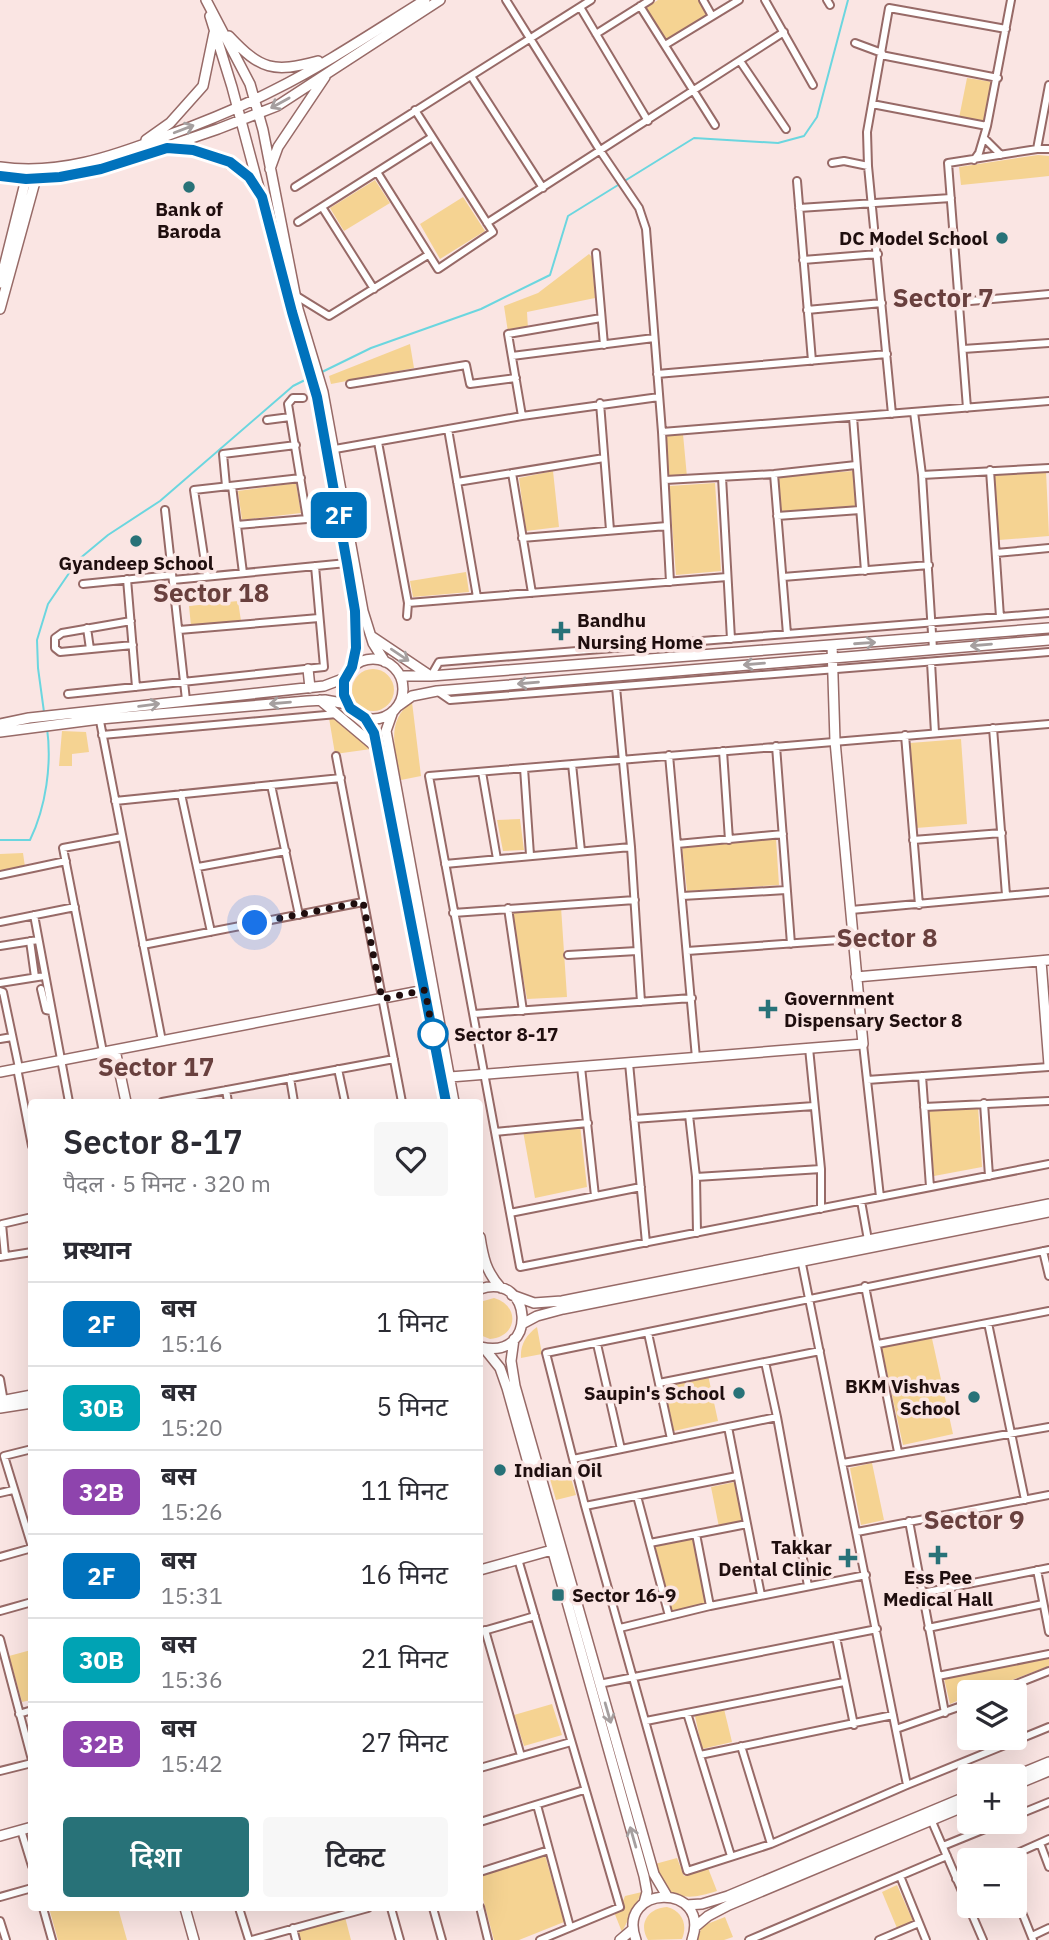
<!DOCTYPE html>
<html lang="hi">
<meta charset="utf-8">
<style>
:root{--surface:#fff;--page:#f7f7f7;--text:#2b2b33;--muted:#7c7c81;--line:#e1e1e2;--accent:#287278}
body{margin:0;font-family:"IBM Plex Sans","Noto Sans Devanagari",sans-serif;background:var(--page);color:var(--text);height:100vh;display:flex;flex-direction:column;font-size:26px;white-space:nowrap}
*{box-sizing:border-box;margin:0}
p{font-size:23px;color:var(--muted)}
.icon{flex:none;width:38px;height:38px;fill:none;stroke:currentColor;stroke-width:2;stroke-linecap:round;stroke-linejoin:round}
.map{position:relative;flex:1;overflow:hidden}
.drawer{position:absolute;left:28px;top:1099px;width:455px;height:812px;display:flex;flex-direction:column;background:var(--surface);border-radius:7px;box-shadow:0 7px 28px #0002}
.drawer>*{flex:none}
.badge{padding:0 14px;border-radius:10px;font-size:24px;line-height:46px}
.tools{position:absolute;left:957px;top:1680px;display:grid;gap:14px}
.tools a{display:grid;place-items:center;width:70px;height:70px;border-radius:7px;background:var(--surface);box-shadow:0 7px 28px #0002;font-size:35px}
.you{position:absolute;width:35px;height:35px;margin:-18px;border:5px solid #fff;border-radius:50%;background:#1a73e8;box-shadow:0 0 0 10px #1a73e833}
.map>.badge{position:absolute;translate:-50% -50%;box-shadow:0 0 0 4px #fff}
h2{padding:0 35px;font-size:26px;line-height:63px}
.round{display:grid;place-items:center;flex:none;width:74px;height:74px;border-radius:7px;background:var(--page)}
.head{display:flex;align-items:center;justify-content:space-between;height:119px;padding:0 35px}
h1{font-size:33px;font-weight:600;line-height:52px}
.button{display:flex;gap:14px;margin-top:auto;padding:14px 35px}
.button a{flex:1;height:80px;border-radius:7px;background:var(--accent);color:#fff;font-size:28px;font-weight:600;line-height:80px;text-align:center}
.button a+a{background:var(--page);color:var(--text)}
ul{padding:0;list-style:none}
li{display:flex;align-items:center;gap:21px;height:84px;padding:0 35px;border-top:2px solid var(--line)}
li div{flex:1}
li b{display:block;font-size:26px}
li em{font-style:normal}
li .badge{min-width:77px;font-weight:700;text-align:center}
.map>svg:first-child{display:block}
.green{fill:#f5d392}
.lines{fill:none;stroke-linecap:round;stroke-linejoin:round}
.stream{stroke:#6bd6df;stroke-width:2}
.street-casing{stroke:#976a67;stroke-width:10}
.secondary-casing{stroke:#976a67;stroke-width:12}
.street{stroke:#fff;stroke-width:6}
.secondary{stroke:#fff;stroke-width:9}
.oneway{stroke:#a59f9f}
.line-casing{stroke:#fff;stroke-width:16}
.line{stroke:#0072bc;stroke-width:10}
.walk{stroke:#1f0e0e;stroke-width:7;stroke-dasharray:0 12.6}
.poi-dot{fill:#287278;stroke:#fae5e3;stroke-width:2.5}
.stop-dot{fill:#fff;stroke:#0072bc;stroke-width:3.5}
.labels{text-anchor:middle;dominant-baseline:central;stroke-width:7;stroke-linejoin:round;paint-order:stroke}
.poi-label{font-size:19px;font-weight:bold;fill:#1f0e0e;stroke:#fae5e3;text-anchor:end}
.stop-label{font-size:19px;font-weight:bold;fill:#1f0e0e;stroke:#fae5e3;text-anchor:start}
.district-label{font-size:26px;font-weight:bold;fill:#69403e;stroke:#fae5e3}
</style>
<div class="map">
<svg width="1049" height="1940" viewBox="0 0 1049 1940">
<rect width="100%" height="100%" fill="#fae5e3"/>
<!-- green -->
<path class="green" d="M658 0H699L708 15 666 40 646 8Z
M967 78 993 82 985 123 959 118Z
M1038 155 1049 156V176L961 185 959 167Z
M375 180 390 203 344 231 330 208Z
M463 197 485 231 440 259 420 224Z
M589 254 592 257 595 298 527 312 528 329 508 332 504 306 538 293Z
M410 344 414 368 331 384 329 376Z
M683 434 687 477 669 478 665 436Z
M553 471 559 527 526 531 519 478Z
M853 471 856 506 779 512 777 477Z
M1046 471 1049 536 999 540 994 474Z
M296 483 301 513 242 520 238 491Z
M715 483 721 571 676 575 669 486Z
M466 572 469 592 413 597 410 581Z
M238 601 241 621 191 626 189 606Z
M352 690a21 21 0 1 1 42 0a21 21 0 1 1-42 0Z
M412 702 421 776 401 780C396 753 384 721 412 702Z
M329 718H336L371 749 335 754Z
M62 731 86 732 89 752 72 754V766H59Z
M961 739 967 824 916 828 910 743Z
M520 819 524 850 503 851 497 820Z
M776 839 779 885 687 891 682 846Z
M23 853 25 867 0 872V854Z
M561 907 567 997 527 999 511 911Z
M978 1107 982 1167 934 1176 928 1111Z
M580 1125 587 1187 535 1198 523 1131Z
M494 1298C521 1306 517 1337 490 1339L480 1335V1302Z
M537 1327 542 1354 521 1358C520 1345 526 1335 537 1327Z
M931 1334 953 1434 903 1445 881 1345Z
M708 1375 718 1421 674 1431 664 1385Z
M872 1463 884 1520 861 1525 850 1468Z
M570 1475 576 1495 556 1500 550 1479Z
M735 1482 743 1522 719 1527 711 1487Z
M694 1538 707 1603 671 1611 655 1546Z
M31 1650V1700L22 1702 9 1656Z
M1049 1657V1666L980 1692H970L969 1696 950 1704 944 1678Z
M552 1704 562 1735 524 1746 514 1715Z
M724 1709 732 1742 702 1749 695 1716Z
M545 1855 564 1922 519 1940H494L480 1888V1874Z
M677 1858 684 1876 708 1868 717 1891C697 1897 686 1900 667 1891L655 1864Z
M897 1885 913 1921 897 1928 882 1892Z
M642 1892 622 1932 614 1912 620 1908 625 1896Z
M667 1907C682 1911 688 1924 682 1939L648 1940C638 1924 648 1908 667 1907Z
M49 1908H118L127 1940H58Z
M345 1917 351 1940H300L298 1931Z
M725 1917 733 1937 724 1940H697L702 1926Z"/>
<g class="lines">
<!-- stream -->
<path class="stream" d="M322 372 371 348 481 309 550 275 568 216 694 138 778 143 804 136 817 117 848 0
M44 712 38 668 37 640 48 604 78 560 108 535 160 501 293 386 307 379
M0 840H30C46 807 52 764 47 728"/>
<!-- street casing -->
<g class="street-casing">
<path id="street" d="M506 0 601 152 639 208 646 229 662 432 670 582
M703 0 712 16
M765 0 813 85
M827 0 830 5
M640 6 715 125
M580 7 648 121
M596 34 650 0
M855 43 882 53
M665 45 739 0
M881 55 998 78
M740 61 786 129
M471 76 543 188
M872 104 987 126
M984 138 1001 155
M1037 149 1049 85
M974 160 979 153 987 126 1011 0
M832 163 844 161 868 166
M377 172 438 269 493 232 415 110
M797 181 812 361
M295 187 591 0
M322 207 374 289
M799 208 951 198
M298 222 432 137
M487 223 784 32
M596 253 604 345
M803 260 878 254
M295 295 329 316 428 255
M959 302 1049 294
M807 310 882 303
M963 349 1049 343
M512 356 654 338
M657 374 887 354
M350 384 466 365 470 384 516 378
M600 403 610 530
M967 408 948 163 1037 149H1049
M914 412 922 475 933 649
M892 414 868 166 867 132 889 8 1006 29
M522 416 508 334 601 318
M853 417 865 571
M267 420 290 417
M448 429 477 597
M662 432 1049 401
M378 442 408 603 407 616
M335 449 522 416 659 397
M990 470 1000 617
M512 473 532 593
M774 474 787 634
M922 475 1049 468
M722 477 731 639
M665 480 774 474 856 465
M457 482 604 458
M226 486 223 454 296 445
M232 486 243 573
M165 510 186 700
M777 516 860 510
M237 525 307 519 288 404 293 398H303
M522 538 667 526
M996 553 1049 548
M207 576 194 490 301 478
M783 577 929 565
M127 579 136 687
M173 580 347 563
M83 584 172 575
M408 603 727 577
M131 621 62 633 55 638V648L60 652 133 645
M87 628 90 649
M179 630 319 618
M931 662 935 733
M431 676 439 662 1049 613
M616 687 631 847 641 1002
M437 691 450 700 1049 652
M68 694 324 667 315 566
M99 716 162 1041
M1049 724 429 776 520 1267 1049 1164
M993 728 1006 895
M102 735 337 714
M905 735 919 905
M776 746 791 944
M723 751 729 840
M669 755 696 1058
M336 756 402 1102
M572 764 581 851
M524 768 530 855
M482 772 497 859
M271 785 299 915
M181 794 211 932
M115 801 341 778
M913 840 1002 833
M677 844 783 834
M445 864 631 847
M198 867 286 851
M0 875 66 861
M682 896 786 890
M508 908 523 1011
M851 910 1049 892
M453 913 635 900
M34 915 69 1102
M0 922 75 907
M30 941 35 977
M143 945 363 902
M0 946 38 940
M687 951 853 939
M568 955 637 951
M0 983 44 976
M41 989 46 1010 51 1011
M0 991 3 992 19 1068
M474 1014 692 998
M0 1039 12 1037
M863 1044 880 1197
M809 1048 821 1169V1209
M103 1052 63 848 122 837
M629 1063 646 1243
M581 1067 595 1196
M17 1068 32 1146
M338 1069 345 1102
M922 1076 930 1187
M290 1078 294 1102
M867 1080 1049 1067
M226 1090 228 1102
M162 1102 394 1059
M984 1103 989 1176
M924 1107 1049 1101
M689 1115 696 1177 697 1233
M634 1119 814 1106
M495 1132 588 1123
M696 1177 821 1169
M861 1201 868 1240
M510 1213 641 1187
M1049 1250 546 1353 585 1506 687 1871 771 1844 907 1785 1049 1727
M1043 1251 1049 1276
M5 1256 2 1224 32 1217
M0 1257 32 1252
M801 1259 907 1785
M865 1286 898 1452
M988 1323 1025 1500
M648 1333 671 1439
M597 1344 621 1449
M878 1344 1049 1311
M765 1362 777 1417 808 1586
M0 1379 4 1402
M659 1383 820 1351
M728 1427 761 1595
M32 1449 4 1456 32 1547
M573 1459 777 1417
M843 1463 1049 1427
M0 1493 13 1490
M637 1496 669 1616
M585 1506 737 1476
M909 1521 945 1713
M857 1532 1049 1495
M696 1534 710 1606
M650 1543 747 1524
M0 1557 32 1548
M518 1559 620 1907 540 1940
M1037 1570 1049 1632
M922 1593 1049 1568
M0 1611 32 1602
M620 1628 710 1606 866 1575
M928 1628 1043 1604
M485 1630 521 1756
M480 1632 535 1616
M836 1637 854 1725
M0 1639 32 1760
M938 1676 1049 1654
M599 1684 877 1629
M996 1692 1049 1671
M687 1713 731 1856
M19 1714 32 1710
M646 1721 844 1682
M896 1729 970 1703
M741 1746 771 1844
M700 1755 893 1715
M480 1768 571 1742
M0 1771 32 1763
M537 1805 570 1927
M1015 1816 1049 1802
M930 1817 983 1940
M480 1822 584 1790
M21 1830 32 1866
M1040 1843 1049 1867
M943 1846 1002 1822
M1002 1860 1049 1839
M480 1872 549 1850
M900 1876 926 1940
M956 1879 970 1873
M1015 1895 1033 1940
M0 1897 32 1888
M480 1907 488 1940
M43 1908 52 1940
M239 1908 249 1940
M391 1908 400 1940
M433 1908 442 1940
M0 1921 6 1940
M293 1928 296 1940
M1032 1936 1049 1928
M252 1940 368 1908
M749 1940 947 1856
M879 1940 919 1923"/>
</g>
<!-- secondary casing -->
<g class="secondary-casing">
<path id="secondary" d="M206 0 250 84 263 130 298 309 323 392 363 611 373 643 385 662
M210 16 232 87 292 312 318 397 326 437 355 611 356 647 352 667
M229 36C261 70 273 73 318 61
M146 140 170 123 203 86 214 33
M170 148C205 150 237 160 257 189
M0 167C59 175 111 157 166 136 202 123 239 108 274 90 326 64 375 31 425 0
M270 169 278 147 325 77
M0 176 26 179 60 177 101 169 218 129 277 106 440 0
M0 283 26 179
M0 309 36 178
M371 636 429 675
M343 689a30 30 0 1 1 60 0a30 30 0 1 1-60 0Z
M308 669 310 688
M400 676H431L1049 628
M320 700 377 748
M398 706 412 696 437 691 1049 640
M393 711 386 731 454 1102
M365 718 374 733 446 1102
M0 724 29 718 324 686 345 678
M0 732 100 719 307 701 325 700 347 704
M1041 961 1049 1065
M856 977 1049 960
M115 1050 126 1102
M0 1072 425 990
M450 1077 863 1044 835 741 832 645
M480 1237C483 1257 486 1272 501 1288
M480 1289C533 1271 539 1361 481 1347
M512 1295 534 1303 562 1301 1049 1204
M522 1324 537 1316 563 1309 1049 1212
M514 1339 511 1361 515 1386 654 1874 667 1896
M484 1348 500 1368 507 1388 644 1876 647 1892 644 1903
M0 1401 32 1395
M0 1408 32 1403
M480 1570 552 1550
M1015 1776 1049 1762
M1015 1785 1049 1771
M0 1836 32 1827
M686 1905 702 1904 728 1896 970 1795
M185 1908 194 1940
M695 1927 708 1916 729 1905 970 1804
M620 1940 633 1929
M636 1940C615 1884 712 1882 692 1940"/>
</g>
<!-- street -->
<use href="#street" class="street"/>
<!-- secondary -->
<use href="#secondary" class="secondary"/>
</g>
<!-- one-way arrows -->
<defs><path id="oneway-shaft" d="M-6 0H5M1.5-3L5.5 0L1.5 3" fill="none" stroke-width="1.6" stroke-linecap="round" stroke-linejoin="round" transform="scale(1.75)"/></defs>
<g class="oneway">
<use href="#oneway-shaft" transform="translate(280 103) rotate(151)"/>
<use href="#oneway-shaft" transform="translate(184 129) rotate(-21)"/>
<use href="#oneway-shaft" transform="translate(865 643) rotate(-4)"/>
<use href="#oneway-shaft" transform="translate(981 645) rotate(175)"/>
<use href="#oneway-shaft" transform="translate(400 655) rotate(34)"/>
<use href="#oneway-shaft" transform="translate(754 664) rotate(175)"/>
<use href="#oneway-shaft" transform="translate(528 683) rotate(175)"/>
<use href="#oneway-shaft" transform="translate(280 703) rotate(175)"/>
<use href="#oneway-shaft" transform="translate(149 705) rotate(-7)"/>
<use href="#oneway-shaft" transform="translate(608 1713) rotate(74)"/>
<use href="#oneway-shaft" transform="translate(633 1837) rotate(-106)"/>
</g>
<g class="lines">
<!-- line casing -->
<g class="line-casing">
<path id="line" d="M0 176 26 179 60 177 101 169 167 148 193 150 230 162 249 177 262 197 292 312 317 397 347 563 355 611 356 648 352 667 344 681V695L350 708 365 718 374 733 446 1102"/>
</g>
<!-- line -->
<use href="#line" class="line"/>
<!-- walk -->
<path class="walk" d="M255 923 363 902 382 999 425 990 433 1034"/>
</g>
<!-- markers -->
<g class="poi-dot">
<circle cx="189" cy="187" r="7"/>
<circle cx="1002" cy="238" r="7"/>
<circle cx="136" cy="541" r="7"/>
<path d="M557.5 620.5h7v7h7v7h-7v7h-7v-7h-7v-7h7z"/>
<path d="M764.5 998.5h7v7h7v7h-7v7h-7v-7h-7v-7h7z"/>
<circle cx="739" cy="1393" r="7"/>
<circle cx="974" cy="1397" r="7"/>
<circle cx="500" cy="1470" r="7"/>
<path d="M934.5 1544.5h7v7h7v7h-7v7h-7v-7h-7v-7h7z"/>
<path d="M844.5 1547.5h7v7h7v7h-7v7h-7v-7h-7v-7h7z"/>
<rect x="551" y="1588" width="14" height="14" rx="3.5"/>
</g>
<circle class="stop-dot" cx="433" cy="1034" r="14"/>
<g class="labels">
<!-- poi labels -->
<g class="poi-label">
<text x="189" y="209" text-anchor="middle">Bank of<tspan x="189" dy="22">Baroda</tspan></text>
<text x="988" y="238">DC Model School</text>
<text x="136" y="563" text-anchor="middle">Gyandeep School</text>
<text x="577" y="620" text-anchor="start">Bandhu<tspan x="577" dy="22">Nursing Home</tspan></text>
<text x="784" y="998" text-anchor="start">Government<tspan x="784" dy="22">Dispensary Sector 8</tspan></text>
<text x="960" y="1386">BKM Vishvas<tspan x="960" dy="22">School</tspan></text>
<text x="725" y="1393">Saupin's School</text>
<text x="514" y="1470" text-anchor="start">Indian Oil</text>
<text x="832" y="1547">Takkar<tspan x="832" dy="22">Dental Clinic</tspan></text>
<text x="938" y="1577" text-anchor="middle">Ess Pee<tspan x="938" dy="22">Medical Hall</tspan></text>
<text x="572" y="1595" text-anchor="start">Sector 16-9</text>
</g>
<!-- stop labels -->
<g class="stop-label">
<text x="454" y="1034">Sector 8-17</text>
</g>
<!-- district labels -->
<g class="district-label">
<text x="943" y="297">Sector 7</text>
<text x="211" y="592">Sector 18</text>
<text x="887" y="937">Sector 8</text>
<text x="156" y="1066">Sector 17</text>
<text x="974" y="1519">Sector 9</text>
</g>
</g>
</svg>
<div class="tools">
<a><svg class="icon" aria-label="layers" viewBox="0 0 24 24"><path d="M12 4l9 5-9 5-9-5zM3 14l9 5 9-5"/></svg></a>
<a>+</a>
<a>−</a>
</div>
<div class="you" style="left:255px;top:923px"></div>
<b class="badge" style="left:339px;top:515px;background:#0072bc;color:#fff">2F</b>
<section class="drawer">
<div class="head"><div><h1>Sector 8-17</h1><p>पैदल · 5 मिनट · 320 m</p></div><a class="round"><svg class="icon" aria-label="heart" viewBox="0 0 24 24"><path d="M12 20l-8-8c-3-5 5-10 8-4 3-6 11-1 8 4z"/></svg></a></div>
<h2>प्रस्थान</h2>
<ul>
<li><span class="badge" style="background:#0072bc;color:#fff">2F</span><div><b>बस</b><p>15:16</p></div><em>1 मिनट</em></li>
<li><span class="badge" style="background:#00a3b4;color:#fff">30B</span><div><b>बस</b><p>15:20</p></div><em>5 मिनट</em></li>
<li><span class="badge" style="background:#8e44ad;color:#fff">32B</span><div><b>बस</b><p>15:26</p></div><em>11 मिनट</em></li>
<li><span class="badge" style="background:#0072bc;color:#fff">2F</span><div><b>बस</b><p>15:31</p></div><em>16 मिनट</em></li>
<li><span class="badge" style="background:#00a3b4;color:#fff">30B</span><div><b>बस</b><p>15:36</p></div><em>21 मिनट</em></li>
<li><span class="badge" style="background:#8e44ad;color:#fff">32B</span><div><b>बस</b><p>15:42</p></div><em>27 मिनट</em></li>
</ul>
<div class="button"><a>दिशा</a><a>टिकट</a></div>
</section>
</div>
